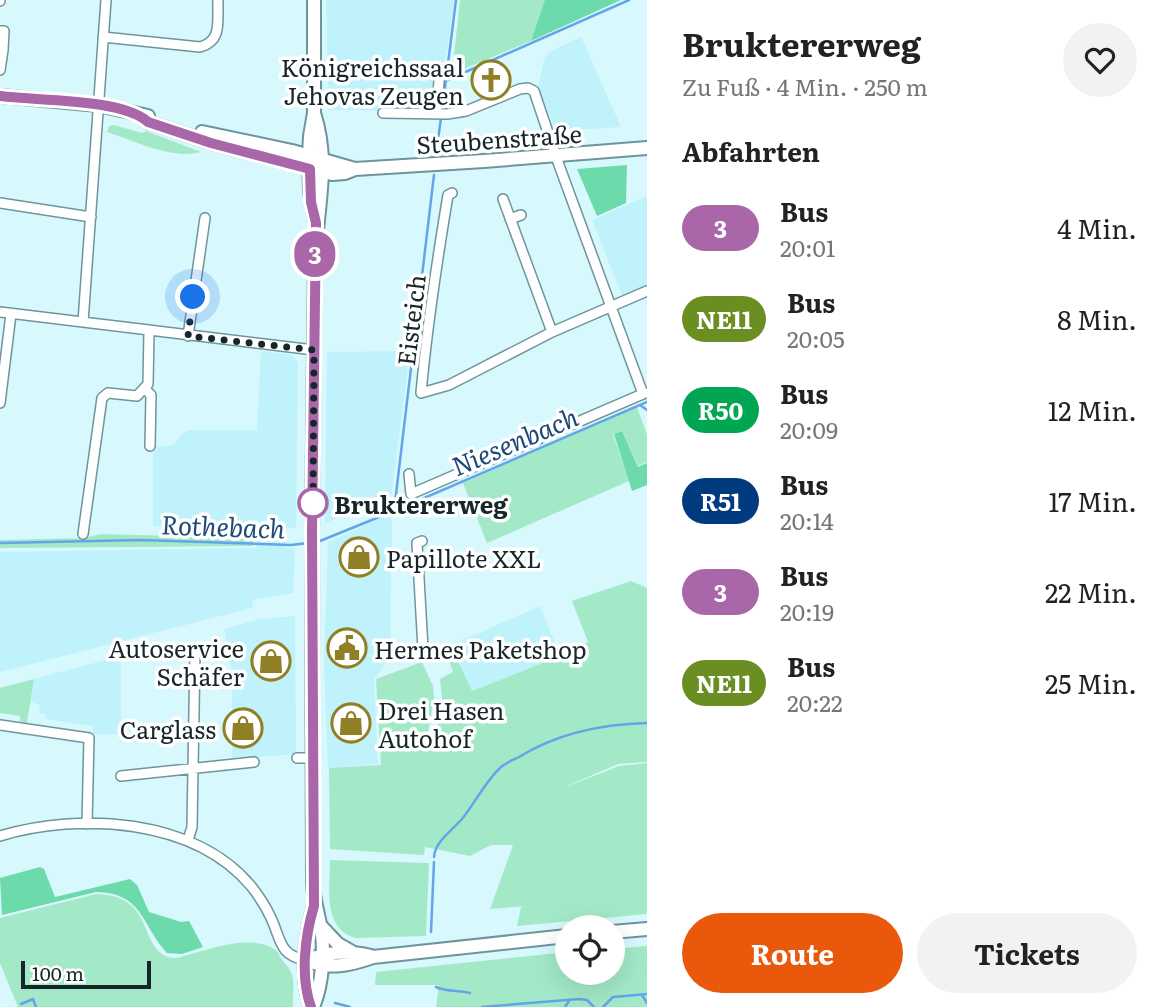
<!DOCTYPE html>
<html lang="de">
<meta charset="utf-8">
<style>
:root{--surface:#fff;--page:#f2f2f2;--text:#222;--muted:#767676;--accent:#ea580c}
body{margin:0;font-family:Literata,serif;background:var(--page);color:var(--text);height:100vh;display:flex;flex-direction:column;font-size:26px;white-space:nowrap}
*{box-sizing:border-box;margin:0}
p{font-size:23px;color:var(--muted)}
.icon{flex:none;width:38px;height:38px;fill:none;stroke:currentColor;stroke-width:2;stroke-linecap:round;stroke-linejoin:round}
.map{position:relative;flex:1;overflow:hidden}
.details{display:flex;flex-direction:column;background:var(--surface);width:525px}
.details>*{flex:none}
.badge{padding:0 14px;border-radius:23px;font-size:24px;line-height:46px}
.fabs{position:absolute;left:555px;top:915px;display:grid;gap:14px}
.fabs a{display:grid;place-items:center;width:70px;height:70px;border-radius:50%;background:var(--surface);box-shadow:0 7px 28px #0002;font-size:35px}
.scale{position:absolute;left:21px;bottom:18px;width:130px;box-sizing:border-box;padding-left:7px;border:4px solid #172729;border-top:0;font-size:19px;line-height:24px;white-space:nowrap;color:#172729;-webkit-text-stroke:5px #fff;paint-order:stroke}
.you{position:absolute;width:35px;height:35px;margin:-18px;border:5px solid #fff;border-radius:50%;background:#1a73e8;box-shadow:0 0 0 10px #1a73e833}
.map>.badge{position:absolute;translate:-50% -50%;box-shadow:0 0 0 4px #fff}
h2{padding:0 35px;font-size:26px;line-height:63px}
.round{display:grid;place-items:center;flex:none;width:74px;height:74px;border-radius:37px;background:var(--page)}
.head{display:flex;align-items:center;justify-content:space-between;height:119px;padding:0 35px}
h1{font-size:33px;font-weight:700;line-height:52px}
.button{display:flex;gap:14px;margin-top:auto;padding:14px 35px}
.button a{flex:1;height:80px;border-radius:42px;background:var(--accent);color:#fff;font-size:28px;font-weight:700;line-height:80px;text-align:center}
.button a+a{background:var(--page);color:var(--text)}
ul{padding:0;list-style:none}
li{display:flex;align-items:center;gap:21px;height:91px;padding:0 35px}
li div{flex:1}
li b{display:block;font-size:26px}
li em{font-style:normal}
li .badge{min-width:77px;font-weight:700;text-align:center}
main{display:flex;flex:1;min-height:0}
.map>svg:first-child{display:block}
.built{fill:#bff2fa}
.green{fill:#a3e9c8}
.forest{fill:#6ddaab}
.lines{fill:none;stroke-linecap:round;stroke-linejoin:round}
.stream{stroke:#64a5ea;stroke-width:2.5}
.street-casing{stroke:#6e959a;stroke-width:12}
.secondary-casing{stroke:#6e959a;stroke-width:16}
.street{stroke:#fff;stroke-width:9}
.secondary{stroke:#fff;stroke-width:12}
.line-casing{stroke:#fff;stroke-width:16}
.line{stroke:#a967aa;stroke-width:10}
.walk{stroke:#172729;stroke-width:7;stroke-dasharray:0 12.6}
.stop-dot{fill:#fff;stroke:#a967aa;stroke-width:3.5}
.labels{text-anchor:middle;dominant-baseline:central;stroke-width:7;stroke-linejoin:round;paint-order:stroke}
.poi-label{font-size:24px;fill:#172729;stroke:#fff;text-anchor:end}
.street-label{font-size:24px;fill:#172729;stroke:#fff}
.stop-label{font-size:24px;font-weight:bold;fill:#172729;stroke:#fff;text-anchor:start}
.water-label{font-size:26px;font-style:italic;fill:#1d4a78;stroke:#fff}
</style>
<main>
<div class="map">
<svg width="647" height="1007" viewBox="0 0 647 1007">
<rect width="100%" height="100%" fill="#d7f8fd"/>
<!-- built -->
<path class="built" d="M326 0H454L438 111 329 110Z
M581 37 621 127 556 131 538 87 545 57 549 52Z
M647 196V287L623 298 592 220Z
M261 351 292 355 298 363 296 528H285V548H295L293 593 253 600 252 608 0 672V552L256 548V529L153 526V446H170L175 444 182 434 188 430H257Z
M410 351 391 497 325 523 327 352Z
M392 513 390 658 374 679 378 764 328 768 324 663 328 542Z
M540 606 560 656 471 691 452 645Z
M295 616 296 754 232 759V673L224 629 260 619Z
M121 656V734H93V726L45 719V714L39 713 40 705 31 702 34 679Z"/>
<!-- green -->
<path class="green" d="M460 0H546L531 41 452 74Z
M114 125 142 133 146 131 201 152C172 160 135 141 107 132L109 126Z
M637 407 647 435V462L638 466 622 431 613 434 629 481 487 543 463 483Z
M101 534 253 538V546L0 548V540L84 538Z
M631 581 647 588V762L618 764 558 790 619 766 647 763V914L517 926 521 907 527 906 490 909 513 845H491L470 856 425 847 424 855 330 849 329 768 381 765 376 679 422 662 433 686 434 698 427 738 437 733 442 697 440 679 453 672 445 649 451 646 472 691 560 656 588 642 572 601Z
M34 679 27 723 20 721V716L0 713V688Z
M330 860 429 863 426 936 356 938C322 929 330 888 330 860Z
M96 894C155 895 138 946 168 957 177 960 186 955 194 953 217 947 252 935 274 949 278 951 280 957 283 961 286 965 291 970 292 975 295 984 292 997 293 1007H18L0 963V918Z
M647 946V1007H436L439 985H375L376 972 567 952V973H612L613 949Z"/>
<!-- forest -->
<path class="forest" d="M545 0H621L531 41Z
M627 165 626 203 597 216 577 169Z
M622 431 638 467 647 463V485L632 491 614 434Z
M40 867 44 869 55 897 130 879 137 885 149 912 181 922 189 921 203 947 182 954 167 953C141 924 143 893 96 892L2 915 0 878Z"/>
<g class="lines">
<!-- stream -->
<path class="stream" d="M445 81 629 0
M442 111 456 0
M437 147 441 118
M640 405 647 410
M394 511 434 175
M0 543 141 540 291 545 308 543
M315 543 394 511 647 402
M434 857C435 842 452 830 462 819 475 803 485 782 500 768 505 763 513 760 519 757 558 733 602 724 647 723
M431 932 434 862
M436 987C447 992 459 990 470 993
M642 995 647 1003
M335 1003 350 1007
M21 1004 33 999 36 1007
M482 1007 579 999 587 1000 594 1007
M565 1007 569 1001
M603 1007 613 997 647 994"/>
<!-- street casing -->
<g class="street-casing">
<path id="street" d="M0 1V0
M0 31H4L3 50
M103 37 200 47C223 41 217 20 218 0
M0 50H3L0 70
M383 113 447 114 466 111 520 89 528 88 534 91 559 165 643 394
M436 113 440 71
M452 193 448 195C437 261 427 327 421 393L449 385 552 332 647 291
M503 199 552 332
M0 203 91 217
M510 219 521 215
M0 312 314 350
M83 322 106 0
M188 336 205 218
M145 389 151 395 150 446
M0 403 11 314
M409 474 411 494 645 393
M83 534 102 398 108 393 137 396 148 384 149 331
M422 541 417 543 423 649
M0 725 89 738 87 824
M297 758H313
M121 776 254 762
M0 836C79 812 194 818 251 886 259 896 266 907 271 918 281 939 279 956 306 960
M188 840 192 827 195 653"/>
</g>
<!-- secondary casing -->
<g class="secondary-casing">
<path id="secondary" d="M314 0V113L310 136 309 156 310 191 315 219
M0 96 98 105 148 116
M141 116 148 122 211 143 332 174 345 173 355 169 484 161 647 148
M202 132 292 151 355 169
M321 926 338 944 352 952
M612 932 647 929
M313 958C334 951 350 951 371 956
M306 960C330 970 350 965 373 957L567 936
M311 1007C300 977 305 936 314 906
M313 1007C322 986 326 947 320 924 317 909 313 897 313 881L312 531 315 261C316 209 331 165 314 113"/>
</g>
<!-- street -->
<use href="#street" class="street"/>
<!-- secondary -->
<use href="#secondary" class="secondary"/>
</g>
<g class="lines">
<!-- line casing -->
<g class="line-casing">
<path id="line" d="M0 96C36 101 122 98 148 122L211 143 310 169 311 202 316 223 312 531 314 906C305 936 300 977 311 1007"/>
</g>
<!-- line -->
<use href="#line" class="line"/>
<!-- walk -->
<path class="walk" d="M193 297 188 336 314 350 313 503"/>
</g>
<!-- icons -->
<defs>
<g id="church-ring" transform="scale(2.0125)"><circle r="9.5" fill="#fff" stroke="#907f25" stroke-width="1.5"/><path d="M-1.2-6h2.4v3.5h3.3v2.4h-3.3V6h-2.4V-.1h-3.3v-2.4h3.3Z" fill="#907f25"/></g>
<g id="shop-ring" transform="scale(2.0125)"><circle r="9.5" fill="#fff" stroke="#907f25" stroke-width="1.5"/><path d="M-5-2.5h2.3a2.7 3.5 0 0 1 5.4 0H5L5.5 6h-11ZM-1.5-2.5h3a1.5 2.3 0 0 0-3 0Z" fill="#907f25"/></g>
<g id="civic-ring" transform="scale(2.0125)"><circle r="9.5" fill="#fff" stroke="#907f25" stroke-width="1.5"/><path d="M-.6-6.5H3V-4.5H.6V-3L4-1V1h2V6H-6V1h2V-1L-.6-3ZM-1.2 2.5V6h2.4V2.5Z" fill="#907f25"/></g>
</defs>
<g fill-rule="evenodd">
<use href="#church-ring" x="491" y="80"/>
<use href="#shop-ring" x="359" y="557"/>
<use href="#civic-ring" x="347" y="648"/>
<use href="#shop-ring" x="271" y="661"/>
<use href="#shop-ring" x="351" y="723"/>
<use href="#shop-ring" x="243" y="728"/>
</g>
<!-- markers -->
<circle class="stop-dot" cx="313" cy="503" r="14"/>
<g class="labels">
<!-- poi labels -->
<g class="poi-label">
<text x="464" y="66">Königreichssaal<tspan x="464" dy="28">Jehovas Zeugen</tspan></text>
<text x="386" y="557" text-anchor="start">Papillote XXL</text>
<text x="244" y="647">Autoservice<tspan x="244" dy="28">Schäfer</tspan></text>
<text x="374" y="648" text-anchor="start">Hermes Paketshop</text>
<text x="378" y="709" text-anchor="start">Drei Hasen<tspan x="378" dy="28">Autohof</tspan></text>
<text x="216" y="728">Carglass</text>
</g>
<!-- street labels -->
<g class="street-label">
<text transform="translate(499 138) rotate(-4)">Steubenstraße</text>
<text transform="translate(410 320) rotate(-83)">Eisteich</text>
</g>
<!-- stop labels -->
<g class="stop-label">
<text x="334" y="503">Bruktererweg</text>
</g>
<!-- water labels -->
<g class="water-label">
<text transform="translate(514 440) rotate(-23)">Niesenbach</text>
<text transform="translate(223 525) rotate(2)">Rothebach</text>
</g>
</g>
</svg>
<div class="fabs">
<a><svg class="icon" aria-label="locate" viewBox="0 0 24 24"><circle cx="12" cy="12" r="6"/><path d="M12 2v4M12 18v4M2 12h4M18 12h4"/></svg></a>
</div>
<div class="scale">100 m</div>
<div class="you" style="left:193px;top:297px"></div>
<b class="badge" style="left:315px;top:254px;background:#a967aa;color:#fff">3</b>
</div>
<section class="details">
<div class="head"><div><h1>Bruktererweg</h1><p>Zu Fuß · 4 Min. · 250 m</p></div><a class="round"><svg class="icon" aria-label="heart" viewBox="0 0 24 24"><path d="M12 20l-8-8c-3-5 5-10 8-4 3-6 11-1 8 4z"/></svg></a></div>
<h2>Abfahrten</h2>
<ul>
<li><span class="badge" style="background:#a967aa;color:#fff">3</span><div><b>Bus</b><p>20:01</p></div><em>4 Min.</em></li>
<li><span class="badge" style="background:#6b8e23;color:#fff">NE11</span><div><b>Bus</b><p>20:05</p></div><em>8 Min.</em></li>
<li><span class="badge" style="background:#00a651;color:#fff">R50</span><div><b>Bus</b><p>20:09</p></div><em>12 Min.</em></li>
<li><span class="badge" style="background:#003b80;color:#fff">R51</span><div><b>Bus</b><p>20:14</p></div><em>17 Min.</em></li>
<li><span class="badge" style="background:#a967aa;color:#fff">3</span><div><b>Bus</b><p>20:19</p></div><em>22 Min.</em></li>
<li><span class="badge" style="background:#6b8e23;color:#fff">NE11</span><div><b>Bus</b><p>20:22</p></div><em>25 Min.</em></li>
</ul>
<div class="button"><a>Route</a><a>Tickets</a></div>
</section>
</main>
